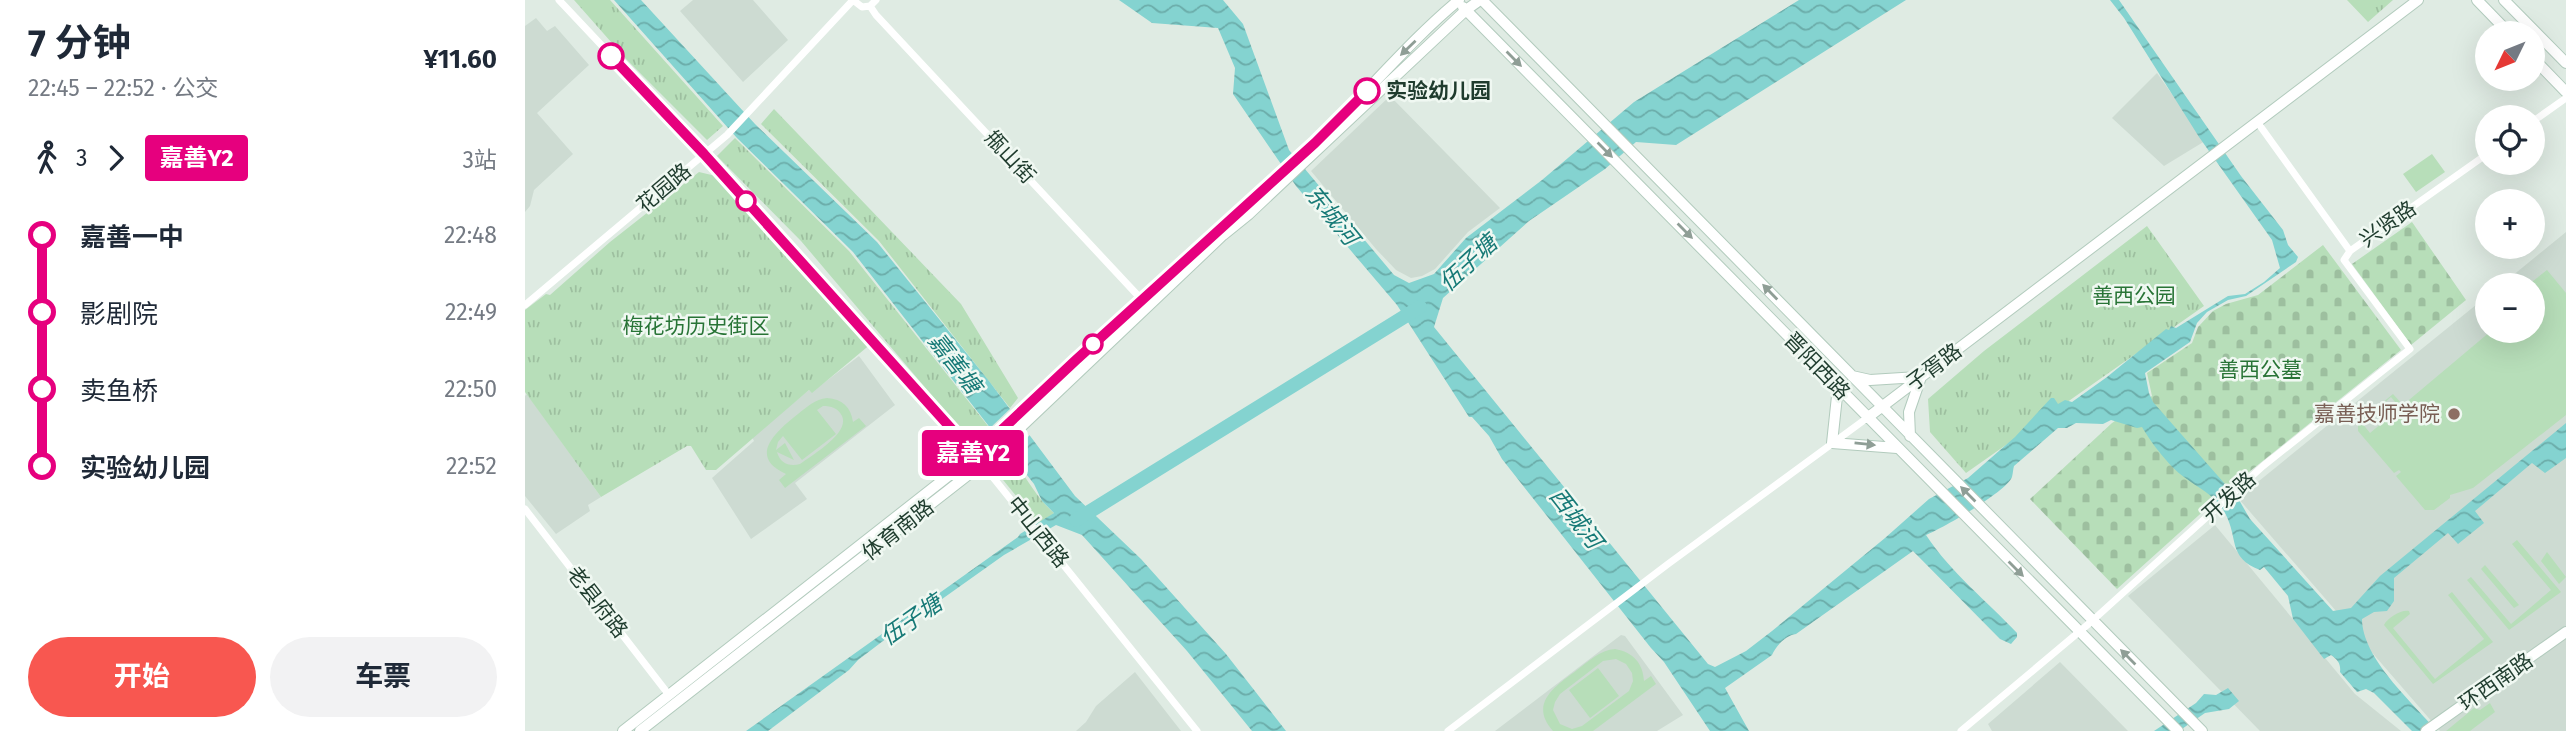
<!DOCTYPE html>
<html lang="zh">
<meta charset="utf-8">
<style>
:root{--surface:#fff;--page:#f2f2f3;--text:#1f2937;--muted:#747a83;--accent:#f85750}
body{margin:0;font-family:"Fira Sans","Noto Sans SC",sans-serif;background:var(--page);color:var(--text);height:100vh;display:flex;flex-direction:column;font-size:26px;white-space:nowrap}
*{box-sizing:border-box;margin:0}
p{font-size:23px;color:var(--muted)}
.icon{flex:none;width:38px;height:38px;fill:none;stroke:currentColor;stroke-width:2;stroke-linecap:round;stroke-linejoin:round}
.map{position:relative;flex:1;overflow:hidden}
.panel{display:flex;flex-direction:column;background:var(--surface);width:525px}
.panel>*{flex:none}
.badge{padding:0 14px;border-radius:5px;font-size:24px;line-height:46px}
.needle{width:46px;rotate:227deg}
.fabs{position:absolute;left:1950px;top:21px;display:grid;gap:14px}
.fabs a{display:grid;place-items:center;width:70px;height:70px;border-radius:50%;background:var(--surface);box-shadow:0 7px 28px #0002;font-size:35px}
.map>.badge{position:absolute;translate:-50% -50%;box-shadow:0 0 0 4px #fff}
.legs{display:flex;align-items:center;gap:10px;height:77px;padding:0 28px;font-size:23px}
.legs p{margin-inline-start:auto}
.head{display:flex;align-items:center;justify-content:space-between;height:119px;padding:0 28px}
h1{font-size:38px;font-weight:700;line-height:52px}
.cta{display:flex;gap:14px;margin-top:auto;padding:14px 28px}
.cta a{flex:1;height:80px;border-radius:42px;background:var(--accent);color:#fff;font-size:28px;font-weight:700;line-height:80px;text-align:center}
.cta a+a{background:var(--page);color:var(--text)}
ul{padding:0 28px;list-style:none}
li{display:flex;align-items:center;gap:24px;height:77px;font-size:26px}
li i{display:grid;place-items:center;width:10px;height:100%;margin:0 9px;background:currentColor}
li i::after{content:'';width:18px;height:18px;margin:-9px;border:5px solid;border-radius:50%;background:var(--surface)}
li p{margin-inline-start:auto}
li:first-child i{background:linear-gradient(#0000 50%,currentColor 0)}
li:last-child i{background:linear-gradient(currentColor 50%,#0000 0)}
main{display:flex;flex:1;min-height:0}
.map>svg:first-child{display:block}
.built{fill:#cddbd2}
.grass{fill:#b7deb9;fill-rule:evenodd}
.cemetery{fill:url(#cemetery-stones)}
.park{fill:url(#park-tufts)}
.water{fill:url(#water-waves)}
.pier{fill:#dfebe3}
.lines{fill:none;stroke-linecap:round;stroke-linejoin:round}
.river{stroke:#84d3d0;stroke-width:14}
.secondary-casing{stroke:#b2cbbd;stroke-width:12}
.street{stroke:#fff;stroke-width:7}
.secondary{stroke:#fff;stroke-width:10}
.oneway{fill:#8f9e96}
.line-1-casing{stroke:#fff;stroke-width:16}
.line-1{stroke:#e6007e;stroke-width:10}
.stop-1-dot{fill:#fff;stroke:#e6007e;stroke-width:3.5}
.education-dot{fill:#8d6e63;stroke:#f0f8f2;stroke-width:2.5}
.labels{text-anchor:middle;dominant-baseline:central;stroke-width:5;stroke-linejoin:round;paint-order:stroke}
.stop-label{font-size:21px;font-weight:bold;fill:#1f3c2e;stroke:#f0f8f2;text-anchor:start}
.street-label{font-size:21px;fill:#1f3c2e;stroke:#f0f8f2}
.park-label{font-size:21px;fill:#287436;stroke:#f0f8f2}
.education-label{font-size:21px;fill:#785e54;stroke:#f0f8f2;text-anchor:end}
.water-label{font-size:23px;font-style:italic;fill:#177a77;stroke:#f0f8f2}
</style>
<main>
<section class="panel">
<div class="head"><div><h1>7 分钟</h1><p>22:45 – 22:52 · 公交</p></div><b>¥11.60</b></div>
<div class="legs"><svg class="icon" aria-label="walk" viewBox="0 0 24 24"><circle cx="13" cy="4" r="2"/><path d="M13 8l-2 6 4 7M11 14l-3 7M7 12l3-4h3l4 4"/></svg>3<svg class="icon" aria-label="forward" viewBox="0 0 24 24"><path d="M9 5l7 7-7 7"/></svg><b class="badge" style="background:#e6007e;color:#fff">嘉善Y2</b><p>3站</p></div>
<ul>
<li><i style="color:#e6007e"></i><b>嘉善一中</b><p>22:48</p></li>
<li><i style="color:#e6007e"></i><span>影剧院</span><p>22:49</p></li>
<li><i style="color:#e6007e"></i><span>卖鱼桥</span><p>22:50</p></li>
<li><i style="color:#e6007e"></i><b>实验幼儿园</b><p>22:52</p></li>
</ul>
<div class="cta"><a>开始</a><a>车票</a></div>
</section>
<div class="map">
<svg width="2041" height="731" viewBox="0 0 2041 731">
<defs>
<pattern id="cemetery-stones" width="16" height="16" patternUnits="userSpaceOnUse" patternTransform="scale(1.75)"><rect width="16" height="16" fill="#b7deb9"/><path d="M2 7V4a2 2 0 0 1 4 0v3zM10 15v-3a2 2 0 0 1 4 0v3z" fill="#9dbf9f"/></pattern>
<pattern id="park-tufts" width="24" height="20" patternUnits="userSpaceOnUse" patternTransform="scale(1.75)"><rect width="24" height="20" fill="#b7deb9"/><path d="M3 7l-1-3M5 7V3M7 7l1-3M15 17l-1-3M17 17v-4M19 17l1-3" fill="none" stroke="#9dbf9f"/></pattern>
<pattern id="water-waves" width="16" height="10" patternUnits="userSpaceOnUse" patternTransform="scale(1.75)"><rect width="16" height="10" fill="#84d3d0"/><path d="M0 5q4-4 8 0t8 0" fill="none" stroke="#6baca9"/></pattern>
</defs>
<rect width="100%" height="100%" fill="#dfebe3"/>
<!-- built -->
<path class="built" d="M168 0H228L263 40 218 82 155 11Z
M11 18 22 31 30 26 64 65 12 113 48 154 9 190 5 206 0 212V26Z
M1632 73 1680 141 1639 166 1587 118Z
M865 96 975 208 943 232 910 269 897 276 886 278 871 270 851 249 786 171Z
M2041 232V731H1915L1713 498 1962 296V331H2007V285H1976Z
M334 356 370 405 270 483 282 499 226 539 187 478 229 441 227 437 284 390 287 392Z
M2 394 76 497 63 505 65 511 31 534 0 496V396Z
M1690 525 1830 694 1876 731H1735L1603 596Z
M1096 635 1100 636 1158 715 1132 731H970Z
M1535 662 1603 731H1467L1463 724Z
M610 672 656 731H551L561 722 571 706Z"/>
<!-- grass -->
<path class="grass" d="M1907 154 1920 172 1891 192 1878 174Z
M2022 270 2041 293V415L1948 488 1925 495V498L1909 510H1900L1871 476 1876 472 1874 470 1869 473 1833 431V423L1868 394 1878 405 1966 331H2007V285H2003ZM1866 397 1875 408 1845 433 1837 423Z
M302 398C317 399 326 407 328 422L334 418 341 426 260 488 254 480 261 474C221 456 253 430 273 414 282 407 290 399 302 398ZM298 406C306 406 313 408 317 416 325 433 287 455 275 464 264 467 255 463 252 452L269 460 260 443 251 450 253 442 258 436 277 460 311 434 292 410Z
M1992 540 2036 592 1984 630 1942 580 1946 577 1986 624 2026 590 1987 544Z
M2022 552 2041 577 2034 584 2016 561Z
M1960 565 1994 605 1989 608 1956 569Z
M1927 592 1968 642 1908 684 1859 625C1862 618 1877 609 1884 611L1885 614 1868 628 1910 679 1959 639 1923 595Z
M1090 649C1108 652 1118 663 1119 681L1126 676 1131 684 1068 731H1028C1003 703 1031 686 1052 670 1064 661 1075 650 1090 649ZM1091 659 1101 664 1107 673 1108 681 1104 691 1057 726 1047 729 1035 724 1028 710 1030 702 1035 694 1078 661Z
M1073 668 1094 696 1065 718 1044 690Z
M1965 703 1970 712 1945 731H1921L1949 708 1955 710Z"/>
<!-- cemetery -->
<path class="cemetery" d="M1887 222 1941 300 1886 345 1827 264Z
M1798 245 1876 350 1704 488 1592 589 1505 499 1587 423 1627 396 1622 373 1667 343 1673 327 1688 311 1701 304 1733 295Z"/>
<!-- park -->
<path class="park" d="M49 0H85L198 126 182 140 101 59Z
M1822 0H1868L1843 22Z
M249 109 436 304 493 398 485 408 354 241 236 124Z
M210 138 324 251 463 426 448 438 442 437 276 241 192 156Z
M174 172 195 177 347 343 287 393 284 390 191 470H181L166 446H162L76 497 0 392V310L21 294 25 295 85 242Z
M1622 226 1679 306 1441 473 1405 432 1403 399 1459 351Z
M486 457C500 475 512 499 529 513L514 524 474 475V467Z"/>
<!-- water -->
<path class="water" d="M89 0H116L230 124 352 242 464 381 550 496 616 559 701 654 761 731H727L662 651 557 535 531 525 479 555 358 641 333 660 324 670 243 731H221L493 537 495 534 529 513 517 501 509 484 328 252 212 138Z
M594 0H698L718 24 764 150 869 275 884 283 909 274 941 238 1017 180 1109 102 1274 0H1381L1151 145 1111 142 1080 169 1004 221 918 298 909 327 1183 664 1190 667 1221 651 1247 631 1360 538 1404 499 1443 478 1490 437 1526 398H1529L1533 404 1540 400 1547 402 1582 377 1641 329 1644 330 1646 326 1651 328 1703 296 1720 294 1739 282 1755 268 1747 240 1674 137 1599 18 1585 0H1594L1716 176 1758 230 1763 245 1773 257 1771 262 1721 296 1703 300 1682 312 1672 323 1665 342 1620 373 1624 393 1628 402 1714 500 1725 519 1808 611 1826 608 1855 576 2041 423V458L2020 473 2007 463 1950 511 1959 523 1933 544 1923 533 1869 578V601L1862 611 1849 612 1837 619C1837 658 1887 702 1912 731H1887L1849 693 1841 689 1832 692 1815 672C1816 664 1813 660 1806 655L1799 659 1768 619 1763 596 1739 567 1735 570C1702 557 1714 539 1700 513 1692 496 1673 488 1659 477 1644 466 1627 444 1617 427L1612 428 1586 420 1578 424 1551 423 1542 428H1533L1489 466C1488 469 1488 473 1487 477 1481 492 1418 528 1401 535 1426 573 1462 601 1492 633V637L1486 644 1475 639 1388 551 1271 634C1261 635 1251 646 1247 655L1200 688 1224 731H1185L1139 662 1126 648 977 459 964 436 947 417H944L872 305 771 186 708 94 710 68 693 28 627 23Z
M1703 688 1714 701 1704 709 1680 713 1654 731H1629L1671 703 1679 694 1691 695Z"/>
<!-- pier -->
<path class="pier" d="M487 407 507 433 483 456 463 430Z"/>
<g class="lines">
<!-- river -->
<path class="river" d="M551 520 895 307"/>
<!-- secondary casing -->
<g class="secondary-casing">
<path id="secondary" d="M957 0 1677 731
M1952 0 1984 33
M1979 0 2041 63
M938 7 1653 731
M2007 57 2041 92
M789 143C839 97 882 43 934 0
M1327 376 1345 380 1393 377
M1313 387 1307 443 1372 448
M1342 418 1893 0
M1385 436 1384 412 1396 377
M98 731 450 455 567 345 775 157
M115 731 457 464 698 235 724 214 941 10 955 0
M1901 731 2041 632"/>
</g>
<!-- street -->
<path class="street" d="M34 0 179 154 450 455 672 731
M345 6 351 15 618 301
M2007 122 2041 98
M1733 123 1825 251 1962 154
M0 305 202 135 328 0 337 7 345 6 351 0
M0 509 144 695
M923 731 1143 564 1342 418
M1436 731 1567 621 1738 466 1885 349 1819 260 1825 251"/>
<!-- secondary -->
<use href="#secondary" class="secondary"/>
</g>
<!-- one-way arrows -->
<defs><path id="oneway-solid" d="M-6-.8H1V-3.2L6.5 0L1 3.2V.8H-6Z" transform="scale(1.75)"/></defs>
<g class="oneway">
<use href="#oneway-solid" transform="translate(883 48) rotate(136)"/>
<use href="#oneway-solid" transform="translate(989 59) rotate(45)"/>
<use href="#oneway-solid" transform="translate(1080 150) rotate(45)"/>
<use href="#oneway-solid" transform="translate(1160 231) rotate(45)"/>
<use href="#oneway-solid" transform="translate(1245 292) rotate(-134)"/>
<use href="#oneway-solid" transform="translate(1340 444) rotate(6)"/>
<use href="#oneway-solid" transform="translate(1443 494) rotate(-135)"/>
<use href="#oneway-solid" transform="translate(1491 569) rotate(45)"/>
<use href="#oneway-solid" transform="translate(1603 657) rotate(-135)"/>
</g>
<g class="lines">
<!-- line-1 casing -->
<g class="line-1-casing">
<path id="line-1" d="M86 56 179 154 450 455 551 360 790 143 842 91"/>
</g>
<!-- line-1 -->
<use href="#line-1" class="line-1"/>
</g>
<!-- markers -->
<g class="stop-1-dot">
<circle cx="86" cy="56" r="12"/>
<circle cx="842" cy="91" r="12"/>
<circle cx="221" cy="201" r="9"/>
<circle cx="568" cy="344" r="9"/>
</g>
<circle class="education-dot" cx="1929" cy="414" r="7"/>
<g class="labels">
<!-- stop labels -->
<g class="stop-label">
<text x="861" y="91">实验幼儿园</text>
</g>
<!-- street labels -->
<g class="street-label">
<text transform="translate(485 157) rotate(47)">甁山街</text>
<text transform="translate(139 188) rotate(-40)">花园路</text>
<text transform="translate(1863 224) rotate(-35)">兴贤路</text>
<text transform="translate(1292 366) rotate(46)">晋阳西路</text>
<text transform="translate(1409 367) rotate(-37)">子胥路</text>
<text transform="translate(1704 497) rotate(-42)">开发路</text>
<text transform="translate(373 530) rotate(-38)">体育南路</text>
<text transform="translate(513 532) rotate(51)">中山西路</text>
<text transform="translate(72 602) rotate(52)">老县府路</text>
<text transform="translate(1971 682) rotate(-35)">环西南路</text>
</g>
<!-- park labels -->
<g class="park-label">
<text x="1609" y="296">善西公园</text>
<text x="171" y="326">梅花坊历史街区</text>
<text x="1735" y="370">善西公墓</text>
</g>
<!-- education labels -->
<g class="education-label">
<text x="1915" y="414">嘉善技师学院</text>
</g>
<!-- water labels -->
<g class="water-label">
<text transform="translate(807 215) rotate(51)">东城河</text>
<text transform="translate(943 263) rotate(-43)">伍子塘</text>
<text transform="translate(430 363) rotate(52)">嘉善塘</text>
<text transform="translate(1051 518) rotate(52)">西城河</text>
<text transform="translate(386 620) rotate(-35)">伍子塘</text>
</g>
</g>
</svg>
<div class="fabs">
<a><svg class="needle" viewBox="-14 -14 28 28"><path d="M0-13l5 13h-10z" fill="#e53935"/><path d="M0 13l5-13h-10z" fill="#747a83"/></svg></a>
<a><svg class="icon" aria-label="locate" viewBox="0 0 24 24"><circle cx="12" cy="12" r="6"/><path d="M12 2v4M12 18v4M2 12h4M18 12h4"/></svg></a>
<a>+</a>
<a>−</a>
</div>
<b class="badge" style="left:448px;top:453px;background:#e6007e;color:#fff">嘉善Y2</b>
</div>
</main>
